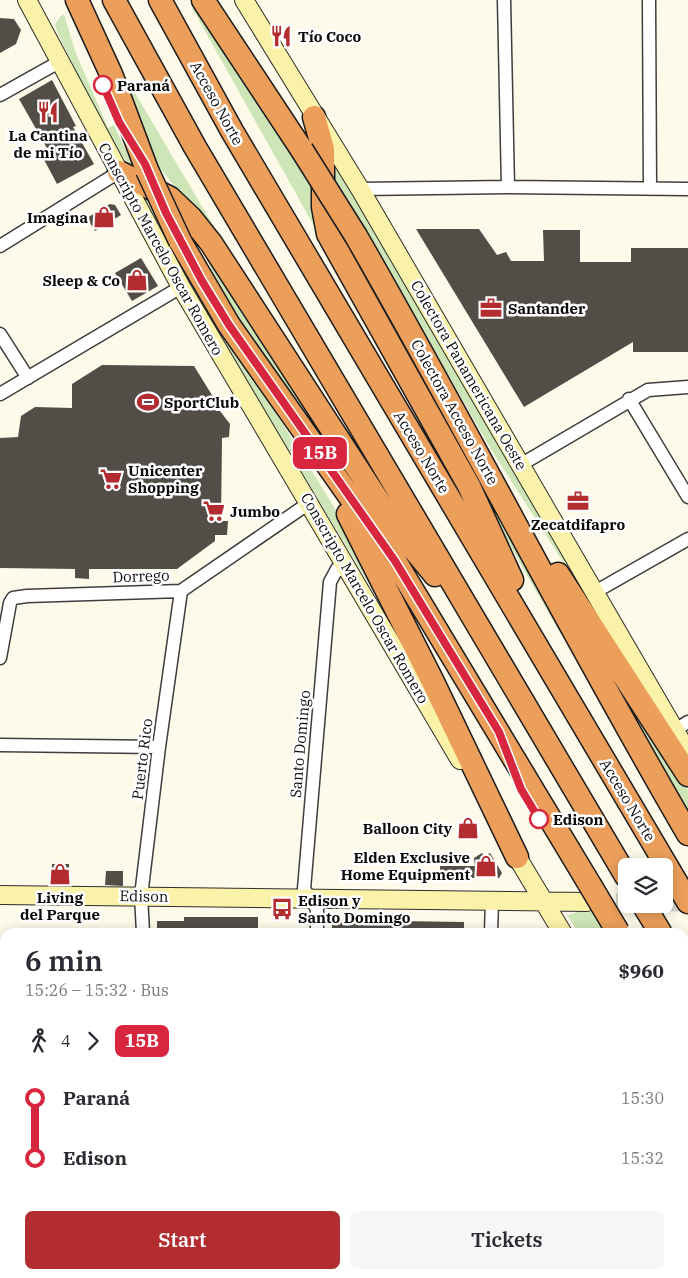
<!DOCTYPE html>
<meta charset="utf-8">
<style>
:root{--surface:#fff;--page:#f7f7f7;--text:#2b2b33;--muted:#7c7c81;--accent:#b22c30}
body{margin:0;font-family:"IBM Plex Serif",serif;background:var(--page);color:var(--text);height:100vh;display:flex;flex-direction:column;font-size:19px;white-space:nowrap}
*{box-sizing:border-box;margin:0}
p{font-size:16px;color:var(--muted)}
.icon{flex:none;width:28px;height:28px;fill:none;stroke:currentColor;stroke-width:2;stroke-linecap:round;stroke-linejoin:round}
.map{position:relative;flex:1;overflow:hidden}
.panel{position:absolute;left:0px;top:928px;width:689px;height:351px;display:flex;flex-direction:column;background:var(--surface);border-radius:15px 15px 0 0;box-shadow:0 2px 12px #0003}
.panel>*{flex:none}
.badge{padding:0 10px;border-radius:8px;font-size:18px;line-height:32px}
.buttons{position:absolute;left:618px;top:858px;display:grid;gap:10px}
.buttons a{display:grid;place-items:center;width:55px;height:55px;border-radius:8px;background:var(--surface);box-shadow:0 2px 12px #0003;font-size:25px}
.map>.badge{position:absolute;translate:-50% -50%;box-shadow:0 0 0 2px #fff}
.legs{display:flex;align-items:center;gap:8px;height:55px;padding:0 25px;font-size:16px}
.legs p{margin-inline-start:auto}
.summary{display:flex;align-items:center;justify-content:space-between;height:85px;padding:0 25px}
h1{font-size:28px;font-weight:600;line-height:38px}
.cta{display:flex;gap:10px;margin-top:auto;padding:10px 25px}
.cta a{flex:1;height:58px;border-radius:8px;background:var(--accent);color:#fff;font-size:20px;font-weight:600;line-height:58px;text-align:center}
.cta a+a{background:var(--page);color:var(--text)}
ul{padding:0 25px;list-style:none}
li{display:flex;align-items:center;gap:18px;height:60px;font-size:19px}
li i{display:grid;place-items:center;width:8px;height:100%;margin:0 6px;background:currentColor}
li i::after{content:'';width:12px;height:12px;margin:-6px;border:4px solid;border-radius:50%;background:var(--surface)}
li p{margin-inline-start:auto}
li:first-child i{background:linear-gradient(#0000 50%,currentColor 0)}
li:last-child i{background:linear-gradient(currentColor 50%,#0000 0)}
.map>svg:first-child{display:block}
.green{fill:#cee5b7}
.building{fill:#534d48}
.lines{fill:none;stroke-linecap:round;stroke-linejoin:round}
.secondary-tunnel{stroke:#dad6c9;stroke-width:18;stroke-dasharray:18 9;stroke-linecap:butt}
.street-casing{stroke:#3e3e3e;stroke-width:15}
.secondary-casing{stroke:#2d2d2d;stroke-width:20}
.highway-casing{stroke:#1c1c1c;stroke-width:25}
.street{stroke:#fff;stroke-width:12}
.secondary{stroke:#faf2a9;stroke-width:18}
.highway{stroke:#eb9f5b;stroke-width:22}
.highway-bridge-casing{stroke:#1c1c1c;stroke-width:25;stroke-linecap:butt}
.highway-bridge{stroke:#eb9f5b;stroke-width:22}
.line-1-casing{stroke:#fff;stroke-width:11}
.line-1{stroke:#d7263d;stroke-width:8}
.stop-1-dot{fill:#fff;stroke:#d7263d;stroke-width:2.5}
.labels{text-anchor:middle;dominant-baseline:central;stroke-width:5;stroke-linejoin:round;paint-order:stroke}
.poi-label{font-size:15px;font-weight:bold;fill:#0b0b0b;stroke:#fff;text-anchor:start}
.stop-label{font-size:15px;font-weight:bold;fill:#0b0b0b;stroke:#fff;text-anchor:start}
.street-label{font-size:15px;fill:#0b0b0b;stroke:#fff}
</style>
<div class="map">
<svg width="688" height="1278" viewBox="0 0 688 1278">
<rect width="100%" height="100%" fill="#fefaea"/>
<!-- green -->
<path class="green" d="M192 8 197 9 315 191 323 242Z
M64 14 75 51 108 128 114 125 134 168 114 148 58 34 55 25 59 18Z
M115 59 259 303 199 217 159 167Z
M335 155 606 620 595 612 489 446 356 214 331 175Z
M131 187 146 189 204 298 333 505 412 656Z
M333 218 443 407 599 694 556 626 350 264Z
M191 229 406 562 234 313Z
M603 665 688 791V812Z
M590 909 604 932H578L567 915Z
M684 1067 688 1074V1118L684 1111Z"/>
<!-- building -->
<path class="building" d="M0 18 14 19 21 30 16 44 0 53Z
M52 80 76 126 73 127 94 164 57 184 41 154 48 150 19 99Z
M110 204 115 205 121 215 95 231 87 218Z
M416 229H479L497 255 506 252 511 261H544L543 230H580V262H631V248H688V352H633V342L524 407Z
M141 258 158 286 132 301 115 273Z
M102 365 194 366 215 400 216 411H220L230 424 229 437 222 438 221 521H228L227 535H215V541L177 569H89V579L75 578V569L0 568V438L18 437 21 416 35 407 72 408V384Z
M482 853 484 856 490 853 502 873 499 878H440V866H475L474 858Z
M52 864H69V885H51Z
M106 871H123V886L105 885Z
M184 917H258V932H157V921H184Z
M332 920 464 922V932H332Z"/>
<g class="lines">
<!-- secondary-tunnel -->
<path class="secondary-tunnel" d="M589 902H626
M664 902 688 903"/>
<!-- street casing -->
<g class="street-casing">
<path id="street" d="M504 0 508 187
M649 0 650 189
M0 95 59 62
M360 189 508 187 688 189
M0 246 119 172
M0 334 28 378
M0 394 181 287
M629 399 688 497
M522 464 648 390 688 387
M595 592 688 539
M0 658 10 603 13 598 27 596 181 591 309 503
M675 730 688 722
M0 745 159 747
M143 932 141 896 159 747 181 591
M317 932V909L304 889 330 582 337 569 349 572
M491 932 492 901
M0 1040H5
M0 1213H5
M684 1217 688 1216
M145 1278V1274
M317 1278V1274
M385 1278V1274
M423 1278V1274
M489 1278V1274
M663 1278V1274"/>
</g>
<!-- secondary casing -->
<g class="secondary-casing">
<path id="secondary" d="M27 0 181 287 460 760
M244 0 360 189 688 753
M511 847 562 932
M0 895 587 902
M684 1136 688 1143"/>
</g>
<!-- highway casing -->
<g class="highway-casing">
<path id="highway" d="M77 0 111 74 147 170
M114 0 195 147 626 876
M160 0 232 131 688 902
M203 0 302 150
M314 117 323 149V207L328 234 469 486 512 580
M119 172 170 198 191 218 211 243 396 528 435 575
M356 236C470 434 573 637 688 834
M180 241 229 325 395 561 590 885
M348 514 433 682 517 857
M558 574 688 775
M643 904 660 932
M684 972 688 980
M684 1043 688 1051"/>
</g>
<!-- street -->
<use href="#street" class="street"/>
<!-- secondary -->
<use href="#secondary" class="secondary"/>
<!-- highway -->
<use href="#highway" class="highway"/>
<!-- highway-bridge casing -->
<g class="highway-bridge-casing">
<path id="highway-bridge" d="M302 150 356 236
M147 170 180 241
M590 885 618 932"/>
</g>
<!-- highway-bridge -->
<use href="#highway-bridge" class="highway-bridge"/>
</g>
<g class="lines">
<!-- line-1 casing -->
<g class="line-1-casing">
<path id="line-1" d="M103 85 119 122 145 164 166 213 202 281 229 325 395 561 499 732 521 789 539 819"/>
</g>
<!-- line-1 -->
<use href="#line-1" class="line-1"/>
</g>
<!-- icons -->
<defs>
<g id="restaurant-bare" transform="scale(1.725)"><path d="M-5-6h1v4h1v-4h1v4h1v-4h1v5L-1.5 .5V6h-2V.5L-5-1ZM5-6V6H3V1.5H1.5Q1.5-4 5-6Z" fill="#b22c30" stroke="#fff" stroke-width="2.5" paint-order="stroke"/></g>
<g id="shop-bare" transform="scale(1.725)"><path d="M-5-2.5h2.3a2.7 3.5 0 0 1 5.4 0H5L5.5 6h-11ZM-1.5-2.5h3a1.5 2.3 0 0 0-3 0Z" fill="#b22c30" stroke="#fff" stroke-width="2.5" paint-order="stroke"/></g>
<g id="office-bare" transform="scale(1.725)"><path d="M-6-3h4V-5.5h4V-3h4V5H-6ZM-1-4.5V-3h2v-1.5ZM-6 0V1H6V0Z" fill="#b22c30" stroke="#fff" stroke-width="2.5" paint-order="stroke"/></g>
<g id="stadium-bare" transform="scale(1.725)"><path d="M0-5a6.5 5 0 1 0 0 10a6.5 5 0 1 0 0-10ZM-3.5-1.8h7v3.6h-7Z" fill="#b22c30" stroke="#fff" stroke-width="2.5" paint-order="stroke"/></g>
<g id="supermarket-bare" transform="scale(1.725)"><path d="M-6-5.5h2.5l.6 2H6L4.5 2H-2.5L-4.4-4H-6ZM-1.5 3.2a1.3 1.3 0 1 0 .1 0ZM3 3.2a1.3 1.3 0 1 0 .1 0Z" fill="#b22c30" stroke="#fff" stroke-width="2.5" paint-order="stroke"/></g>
<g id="bus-bare" transform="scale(1.725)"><path d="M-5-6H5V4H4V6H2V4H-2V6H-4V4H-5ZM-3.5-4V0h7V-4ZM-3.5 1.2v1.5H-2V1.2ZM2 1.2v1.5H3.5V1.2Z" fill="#b22c30" stroke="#fff" stroke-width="2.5" paint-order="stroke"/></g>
</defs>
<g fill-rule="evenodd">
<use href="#restaurant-bare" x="281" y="36"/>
<use href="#restaurant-bare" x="48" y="112"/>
<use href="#shop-bare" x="104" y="217"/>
<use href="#shop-bare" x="137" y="280"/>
<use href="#office-bare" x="491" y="308"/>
<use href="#stadium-bare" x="148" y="402"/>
<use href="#supermarket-bare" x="111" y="479"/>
<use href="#office-bare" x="578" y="501"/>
<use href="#supermarket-bare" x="214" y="511"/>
<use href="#shop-bare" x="468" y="828"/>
<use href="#shop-bare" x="486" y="866"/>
<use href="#shop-bare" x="60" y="874"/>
<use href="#bus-bare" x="282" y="909"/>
</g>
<!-- markers -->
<g class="stop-1-dot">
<circle cx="103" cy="85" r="9"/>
<circle cx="539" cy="819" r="9"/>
</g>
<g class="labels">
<!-- poi labels -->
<g class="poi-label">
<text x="298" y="36">Tío Coco</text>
<text x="48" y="135" text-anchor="middle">La Cantina<tspan x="48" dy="17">de mi Tío</tspan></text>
<text x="88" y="217" text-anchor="end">Imagina</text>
<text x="120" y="280" text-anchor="end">Sleep &amp; Co</text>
<text x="508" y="308">Santander</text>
<text x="164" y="402">SportClub</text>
<text x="128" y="470">Unicenter<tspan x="128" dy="17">Shopping</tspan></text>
<text x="230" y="511">Jumbo</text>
<text x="578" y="524" text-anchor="middle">Zecatdifapro</text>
<text x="452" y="828" text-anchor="end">Balloon City</text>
<text x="470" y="857" text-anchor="end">Elden Exclusive<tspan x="470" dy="17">Home Equipment</tspan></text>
<text x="60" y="897" text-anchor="middle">Living<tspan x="60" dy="17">del Parque</tspan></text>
<text x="298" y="900">Edison y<tspan x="298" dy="17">Santo Domingo</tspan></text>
</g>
<!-- stop labels -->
<g class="stop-label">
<text x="117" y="85">Paraná</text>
<text x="553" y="819">Edison</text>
</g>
<!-- street labels -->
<g class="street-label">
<text transform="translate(217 103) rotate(61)">Acceso Norte</text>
<text transform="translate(161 249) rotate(61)">Conscripto Marcelo Oscar Romero</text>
<text transform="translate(469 375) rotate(60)">Colectora Panamericana Oeste</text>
<text transform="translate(455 412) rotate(61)">Colectora Acceso Norte</text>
<text transform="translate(422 452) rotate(59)">Acceso Norte</text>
<text transform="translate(141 576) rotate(-2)">Dorrego</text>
<text transform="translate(365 598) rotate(60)">Conscripto Marcelo Oscar Romero</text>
<text transform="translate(300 744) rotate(-85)">Santo Domingo</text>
<text transform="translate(142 759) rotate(-83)">Puerto Rico</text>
<text transform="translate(628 800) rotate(59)">Acceso Norte</text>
<text transform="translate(144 896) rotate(1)">Edison</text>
</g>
</g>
</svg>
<div class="buttons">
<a><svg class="icon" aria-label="layers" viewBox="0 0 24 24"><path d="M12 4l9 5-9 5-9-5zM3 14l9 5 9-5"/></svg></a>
</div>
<b class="badge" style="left:320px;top:453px;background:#d7263d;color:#fff">15B</b>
<section class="panel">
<div class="summary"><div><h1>6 min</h1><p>15:26 – 15:32 · Bus</p></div><b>$960</b></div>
<div class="legs"><svg class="icon" aria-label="walk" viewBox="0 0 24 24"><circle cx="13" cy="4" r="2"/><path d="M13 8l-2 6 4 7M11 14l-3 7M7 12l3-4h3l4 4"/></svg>4<svg class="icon" aria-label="forward" viewBox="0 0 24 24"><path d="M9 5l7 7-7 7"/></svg><b class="badge" style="background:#d7263d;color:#fff">15B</b></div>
<ul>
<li><i style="color:#d7263d"></i><b>Paraná</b><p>15:30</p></li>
<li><i style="color:#d7263d"></i><b>Edison</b><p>15:32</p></li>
</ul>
<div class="cta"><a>Start</a><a>Tickets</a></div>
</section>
</div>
